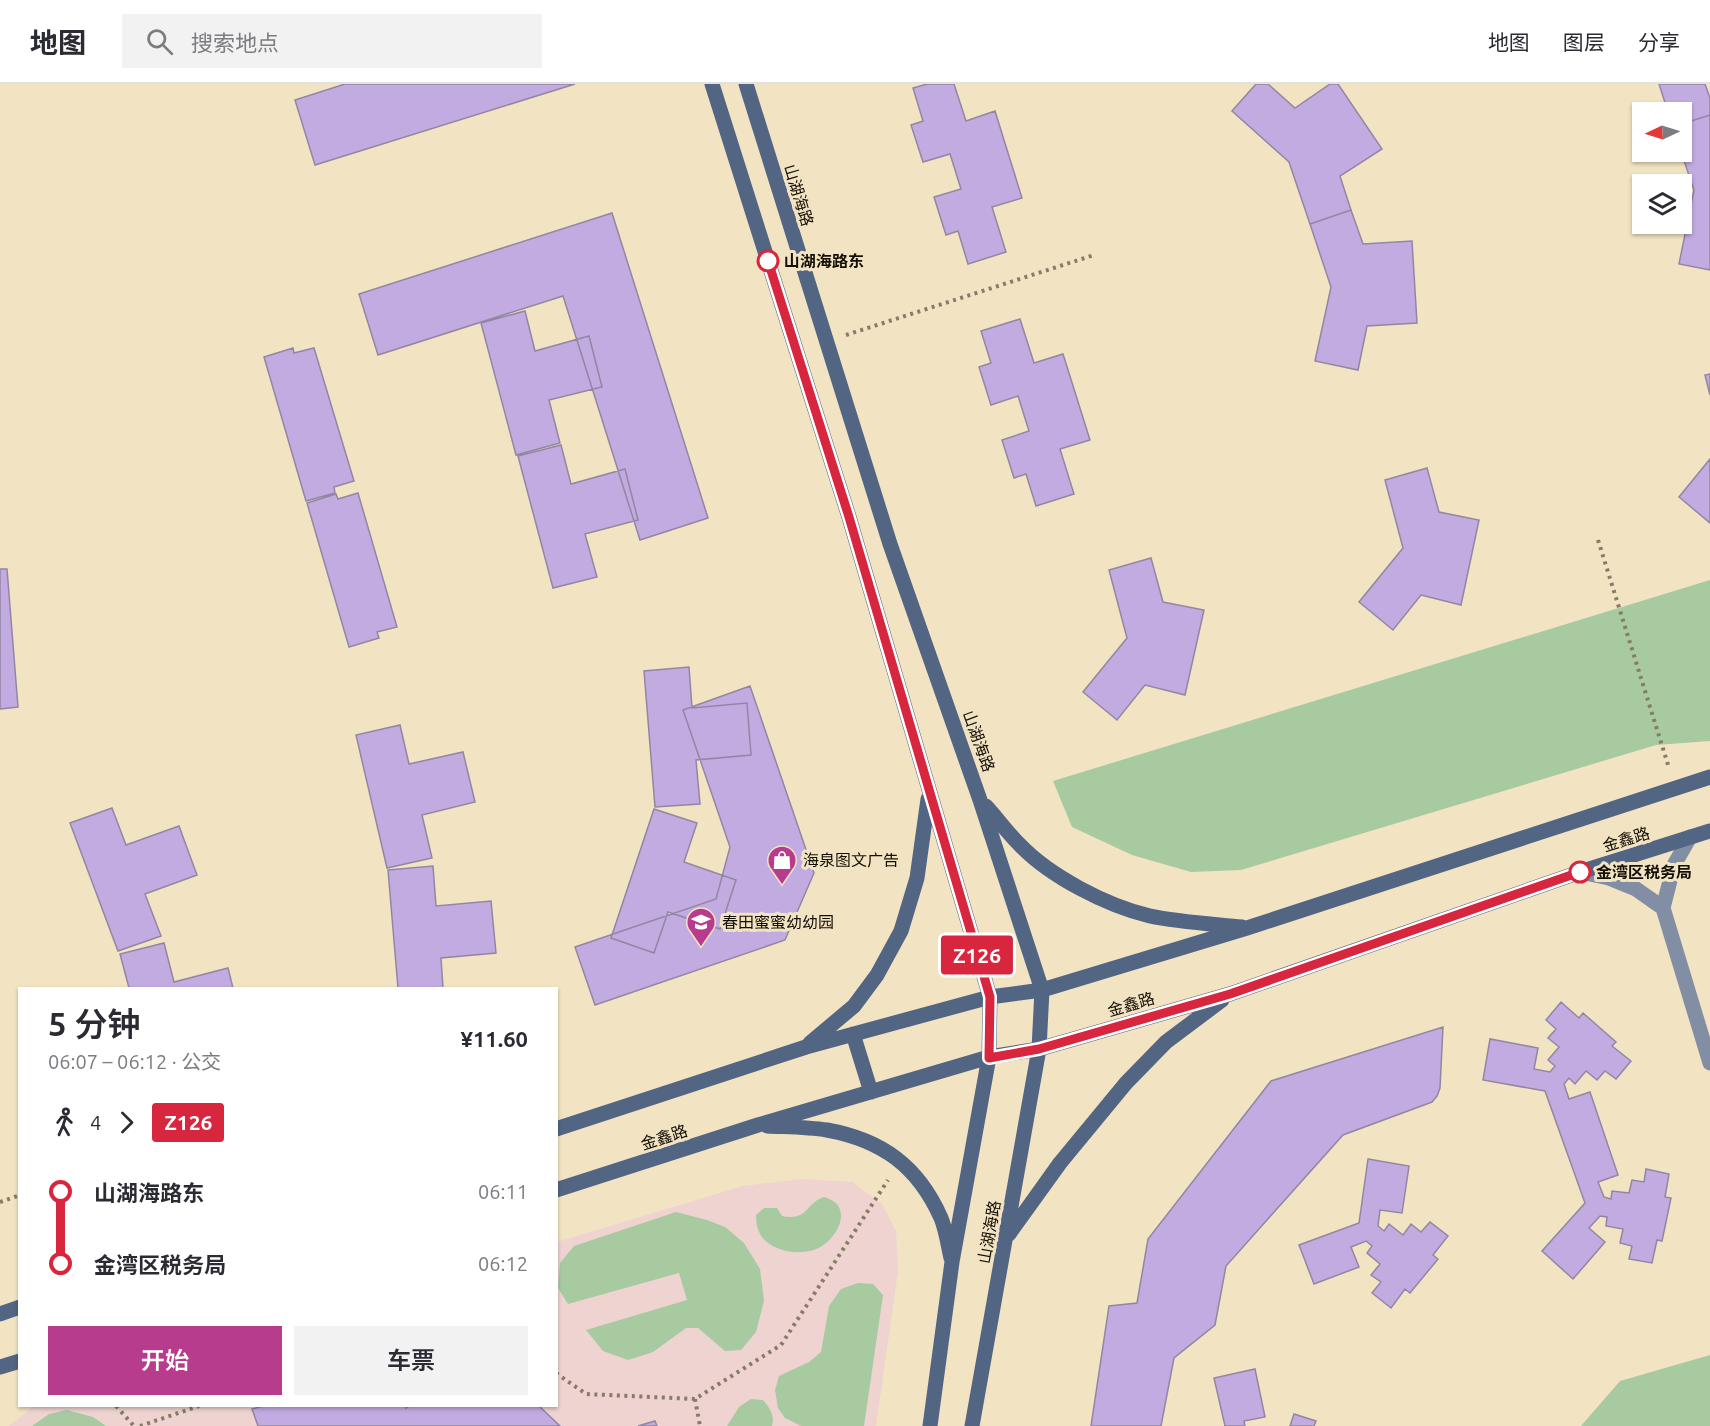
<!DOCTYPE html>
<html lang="zh">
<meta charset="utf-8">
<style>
:root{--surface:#fff;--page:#f2f2f3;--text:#2b2b33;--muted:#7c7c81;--line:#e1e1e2;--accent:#b73c8d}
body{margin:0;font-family:Ubuntu,"Noto Sans SC",sans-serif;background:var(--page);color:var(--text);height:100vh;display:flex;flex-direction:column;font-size:22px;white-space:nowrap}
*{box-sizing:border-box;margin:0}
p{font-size:20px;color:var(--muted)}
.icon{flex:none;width:33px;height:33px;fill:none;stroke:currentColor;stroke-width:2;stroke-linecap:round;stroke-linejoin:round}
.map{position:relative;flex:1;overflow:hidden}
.sheet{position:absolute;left:18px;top:903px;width:540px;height:420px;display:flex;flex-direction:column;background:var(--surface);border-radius:0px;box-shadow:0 2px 4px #0004}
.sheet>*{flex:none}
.badge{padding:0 12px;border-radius:4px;font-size:21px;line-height:39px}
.needle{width:39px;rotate:266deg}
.buttons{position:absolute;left:1632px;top:18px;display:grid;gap:12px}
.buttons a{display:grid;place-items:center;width:60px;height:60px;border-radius:0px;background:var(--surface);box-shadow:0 2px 4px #0004;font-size:30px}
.map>.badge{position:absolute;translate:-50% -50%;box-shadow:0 0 0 3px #fff}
.legs{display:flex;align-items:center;gap:9px;height:66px;padding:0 30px;font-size:20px}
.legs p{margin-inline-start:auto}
.overview{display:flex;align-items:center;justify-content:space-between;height:102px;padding:0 30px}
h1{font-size:33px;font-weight:600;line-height:45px}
.cta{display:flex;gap:12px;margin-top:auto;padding:12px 30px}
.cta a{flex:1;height:69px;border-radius:0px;background:var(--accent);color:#fff;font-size:24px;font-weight:600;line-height:69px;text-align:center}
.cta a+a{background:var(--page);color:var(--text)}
ul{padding:0 30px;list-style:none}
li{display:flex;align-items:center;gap:21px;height:72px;font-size:22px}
li i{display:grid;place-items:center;width:9px;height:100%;margin:0 8px;background:currentColor}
li i::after{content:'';width:15px;height:15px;margin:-8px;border:4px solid;border-radius:50%;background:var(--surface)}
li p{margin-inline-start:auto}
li:first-child i{background:linear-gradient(#0000 50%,currentColor 0)}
li:last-child i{background:linear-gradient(currentColor 50%,#0000 0)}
header{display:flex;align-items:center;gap:36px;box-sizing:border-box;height:84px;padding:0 30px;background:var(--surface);border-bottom:2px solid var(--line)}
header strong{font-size:28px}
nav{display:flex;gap:33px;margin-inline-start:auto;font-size:21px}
.search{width:420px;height:54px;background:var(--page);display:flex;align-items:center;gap:15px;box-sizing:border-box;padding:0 21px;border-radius:0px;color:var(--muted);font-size:22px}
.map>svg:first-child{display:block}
.commercial{fill:#eed3d1}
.green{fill:#a8caa1}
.building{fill:#c1abe0;stroke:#9287a3;stroke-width:1.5}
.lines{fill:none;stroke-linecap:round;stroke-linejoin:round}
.path{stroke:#867c67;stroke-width:4;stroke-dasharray:3 4.5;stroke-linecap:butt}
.street{stroke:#818ea3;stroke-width:15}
.secondary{stroke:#526583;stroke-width:15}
.line-1-casing{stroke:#fff;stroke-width:14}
.line-1{stroke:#d7263d;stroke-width:9}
.stop-1-dot{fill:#fff;stroke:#d7263d;stroke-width:3}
.labels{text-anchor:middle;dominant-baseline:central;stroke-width:6;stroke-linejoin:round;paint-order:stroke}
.street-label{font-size:16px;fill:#140f05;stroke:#f2e3c3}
.stop-label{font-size:16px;font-weight:bold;fill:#140f05;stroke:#f2e3c3;text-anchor:start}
.poi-label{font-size:16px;fill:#140f05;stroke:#f2e3c3;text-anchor:start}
</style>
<header>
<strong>地图</strong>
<div class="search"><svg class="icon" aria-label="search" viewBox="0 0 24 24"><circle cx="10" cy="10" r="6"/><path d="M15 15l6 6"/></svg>搜索地点</div>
<nav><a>地图</a><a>图层</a><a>分享</a></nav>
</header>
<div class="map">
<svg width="1710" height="1342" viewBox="0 0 1710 1342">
<rect width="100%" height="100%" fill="#f2e3c3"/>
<!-- commercial -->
<path class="commercial" d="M802 1095 852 1098 882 1120 896 1147 898 1187 876 1342H9L34 1322H556L557 1158 743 1102Z"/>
<!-- green -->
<path class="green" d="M1710 496V657L1656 661 1241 786 1191 788 1132 771 1072 743 1053 697Z
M824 1113C853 1121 840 1150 822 1162 805 1173 774 1169 762 1153 757 1146 756 1138 756 1131L764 1124H777L782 1132C809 1137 804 1120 824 1113Z
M676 1128 707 1136 725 1143 744 1159 760 1185 764 1217 756 1248 741 1266 725 1267 698 1244H686L653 1268 628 1276 603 1267 586 1246 687 1216 679 1189 568 1220 558 1204 560 1179 574 1162Z
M858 1199 873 1200 883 1211 864 1342H801L785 1334 778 1324 775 1306 779 1292 809 1278 821 1268 829 1222 841 1205Z
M1710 1271V1342H1581L1620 1297Z
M751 1315 763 1316C770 1324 775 1332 772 1342H727L739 1323Z
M67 1326 93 1333 106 1342H32L49 1330Z"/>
<!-- building -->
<path class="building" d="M345 0H575L315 81 295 16Z
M927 0H954L966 37 995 27 1022 114 992 123 1006 168 968 180 958 147 946 151 934 113 961 105 950 70 923 78 911 41 923 37 913 4Z
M1256 0H1268L1295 24 1330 0H1338L1382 65 1340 92 1351 126 1310 140 1289 78 1232 27Z
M1659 0H1705L1710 14V31L1682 40V28H1668Z
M1710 31V186L1679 180 1694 106 1681 68 1682 40Z
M1351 126 1363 160 1412 157 1417 239 1367 242 1358 286 1315 277 1331 203 1310 140Z
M612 129 708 434 640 456 563 212 378 271 359 210Z
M525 227 535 267 589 252 602 303 549 316 560 359 516 371 481 239Z
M1020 235 1034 279 1063 270 1090 356 1060 365 1074 410 1036 422 1026 390 1014 394 1002 356 1029 347 1018 312 991 321 979 283 991 279 981 247Z
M293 264 294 269 314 264 354 397 334 403 335 409 306 417 264 273Z
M1710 290V311L1705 291Z
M561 361 571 400 625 385 638 436 585 450 597 493 553 504 518 372Z
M1710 375V439L1679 413Z
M1427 384 1439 428 1479 436 1461 521 1421 511 1393 546 1359 518 1403 464 1385 396Z
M358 409 397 543 377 548 379 554 349 563 307 419 336 410 338 415Z
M1151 474 1163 518 1204 526 1185 611 1145 601 1117 636 1083 608 1127 554 1109 486Z
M0 485H7L18 623 0 625Z
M689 583 692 624 747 619 751 671 696 676 700 720 655 723 644 587Z
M750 602 814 789 785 856 595 921 575 863 716 815 730 763 683 626Z
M400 641 409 680 463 668 475 718 422 731 432 774 387 784 356 651Z
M112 724 126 761 179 742 197 791 145 810 161 852 118 867 70 739Z
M654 725 697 739 684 778 736 796 720 845 668 828 654 869 611 854Z
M433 782 436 822 491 817 496 869 441 874 443 904H398L388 786Z
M164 859 174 898 228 884 233 904H129L120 870Z
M1561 918 1579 934 1583 929 1616 958 1612 962 1631 977 1616 995 1605 987 1597 996 1586 987 1575 1000 1569 994 1564 1000 1569 1015 1590 1008 1618 1091 1598 1098 1604 1113 1611 1115 1612 1107 1629 1109 1632 1096 1644 1098 1646 1085 1669 1090 1665 1113 1671 1114 1662 1157 1657 1156 1652 1179 1629 1175 1632 1162 1620 1159 1623 1145 1606 1142 1607 1133 1600 1132 1589 1144 1605 1158 1573 1195 1542 1167 1585 1119 1545 1007 1483 996 1490 955 1538 964 1534 985 1550 988 1555 982 1548 976 1559 963 1548 954 1556 945 1546 936Z
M1443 943 1440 1004 1437 1012 1432 1018 1343 1051 1226 1182 1215 1241 1174 1274 1161 1342H1091L1109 1222 1137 1219 1148 1155 1271 997Z
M1368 1075 1409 1082 1402 1129 1380 1126 1378 1142 1384 1147 1389 1140 1403 1151 1411 1140 1421 1148 1430 1138 1448 1152 1433 1171 1438 1175 1410 1209 1405 1205 1391 1224 1372 1209 1381 1198 1371 1191 1380 1180 1367 1169 1372 1162 1366 1157 1351 1163 1359 1183 1314 1200 1299 1161 1359 1139Z
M1255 1285 1265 1333 1244 1337 1245 1342H1225L1214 1294Z
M263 1322H406V1324L409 1322H539L560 1342H258L252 1325Z
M1294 1330 1316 1337 1314 1342H1290Z
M655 1337 657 1342H638Z"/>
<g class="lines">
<!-- path -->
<path class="path" d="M846 251 1094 171
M1598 456 1669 684
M0 1118 20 1111
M556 1289 586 1310 695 1315 781 1261 888 1096
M695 1315 700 1342
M116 1322 134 1342
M140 1342 199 1322"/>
<!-- street -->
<path class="street" d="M1690 753 1674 781 1663 824 1710 979
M1580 788 1609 794 1636 805 1663 824"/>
<!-- secondary -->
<path class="secondary" d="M712 0 849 433 990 913 989 973 952 1178 930 1342
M746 0 890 460 980 716 1042 906 1039 965 972 1342
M986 722C997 734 1007 748 1019 760 1049 792 1107 822 1150 832 1178 838 1213 840 1242 843
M853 950 871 1008
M810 959 854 922 877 891 901 847 917 794 928 715
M767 1042C787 1043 808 1043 827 1046 882 1056 918 1082 941 1134 946 1146 948 1161 951 1174
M556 1045 806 963 990 913 1042 906 1247 844 1710 693
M556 1106 758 1041 989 973 1039 965 1230 910 1580 788 1710 747
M1009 1150 1060 1079 1126 999 1166 958 1222 916
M0 1230 20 1223
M0 1283 20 1277"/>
</g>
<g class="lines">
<!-- line-1 casing -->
<g class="line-1-casing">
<path id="line-1" d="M768 177 849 433 990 913 989 974 1039 965 1230 910 1580 788"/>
</g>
<!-- line-1 -->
<use href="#line-1" class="line-1"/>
</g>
<!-- icons -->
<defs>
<g id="shop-pin" transform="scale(1.5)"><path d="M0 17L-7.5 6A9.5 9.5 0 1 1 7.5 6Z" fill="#b73c8d" stroke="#f2e3c3"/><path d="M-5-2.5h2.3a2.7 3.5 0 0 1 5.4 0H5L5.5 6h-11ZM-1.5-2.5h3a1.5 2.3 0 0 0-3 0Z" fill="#fff"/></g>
<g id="school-pin" transform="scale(1.5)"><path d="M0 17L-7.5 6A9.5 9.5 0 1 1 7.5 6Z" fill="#b73c8d" stroke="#f2e3c3"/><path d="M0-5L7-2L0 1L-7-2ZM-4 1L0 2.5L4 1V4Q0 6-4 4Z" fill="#fff"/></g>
</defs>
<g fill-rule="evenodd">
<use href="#shop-pin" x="782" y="776"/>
<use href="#school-pin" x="701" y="838"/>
</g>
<!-- markers -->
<g class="stop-1-dot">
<circle cx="768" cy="177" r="10"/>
<circle cx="1580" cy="788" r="10"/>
</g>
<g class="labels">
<!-- street labels -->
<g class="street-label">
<text transform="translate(799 111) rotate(73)">山湖海路</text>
<text transform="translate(979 657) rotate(70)">山湖海路</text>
<text transform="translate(1626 755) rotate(-17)">金鑫路</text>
<text transform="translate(1131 920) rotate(-16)">金鑫路</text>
<text transform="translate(664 1053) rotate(-18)">金鑫路</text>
<text transform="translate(989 1148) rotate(-80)">山湖海路</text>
</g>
<!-- stop labels -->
<g class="stop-label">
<text x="784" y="177">山湖海路东</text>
<text x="1596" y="788">金湾区税务局</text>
</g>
<!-- poi labels -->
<g class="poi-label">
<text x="803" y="776">海泉图文广告</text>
<text x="722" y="838">春田蜜蜜幼幼园</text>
</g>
</g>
</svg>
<div class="buttons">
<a><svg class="needle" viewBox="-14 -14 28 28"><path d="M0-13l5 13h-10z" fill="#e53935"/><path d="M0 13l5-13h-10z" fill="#7c7c81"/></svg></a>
<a><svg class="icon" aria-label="layers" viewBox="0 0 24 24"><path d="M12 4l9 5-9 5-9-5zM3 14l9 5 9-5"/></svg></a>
</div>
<b class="badge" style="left:977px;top:871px;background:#d7263d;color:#fff">Z126</b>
<section class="sheet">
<div class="overview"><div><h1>5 分钟</h1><p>06:07 – 06:12 · 公交</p></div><b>¥11.60</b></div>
<div class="legs"><svg class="icon" aria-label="walk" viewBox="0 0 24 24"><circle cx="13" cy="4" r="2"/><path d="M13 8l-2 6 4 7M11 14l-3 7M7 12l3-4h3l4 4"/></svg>4<svg class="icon" aria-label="forward" viewBox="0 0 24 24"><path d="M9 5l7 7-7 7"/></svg><b class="badge" style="background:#d7263d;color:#fff">Z126</b></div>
<ul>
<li><i style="color:#d7263d"></i><b>山湖海路东</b><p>06:11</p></li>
<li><i style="color:#d7263d"></i><b>金湾区税务局</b><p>06:12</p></li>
</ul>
<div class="cta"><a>开始</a><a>车票</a></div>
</section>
</div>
